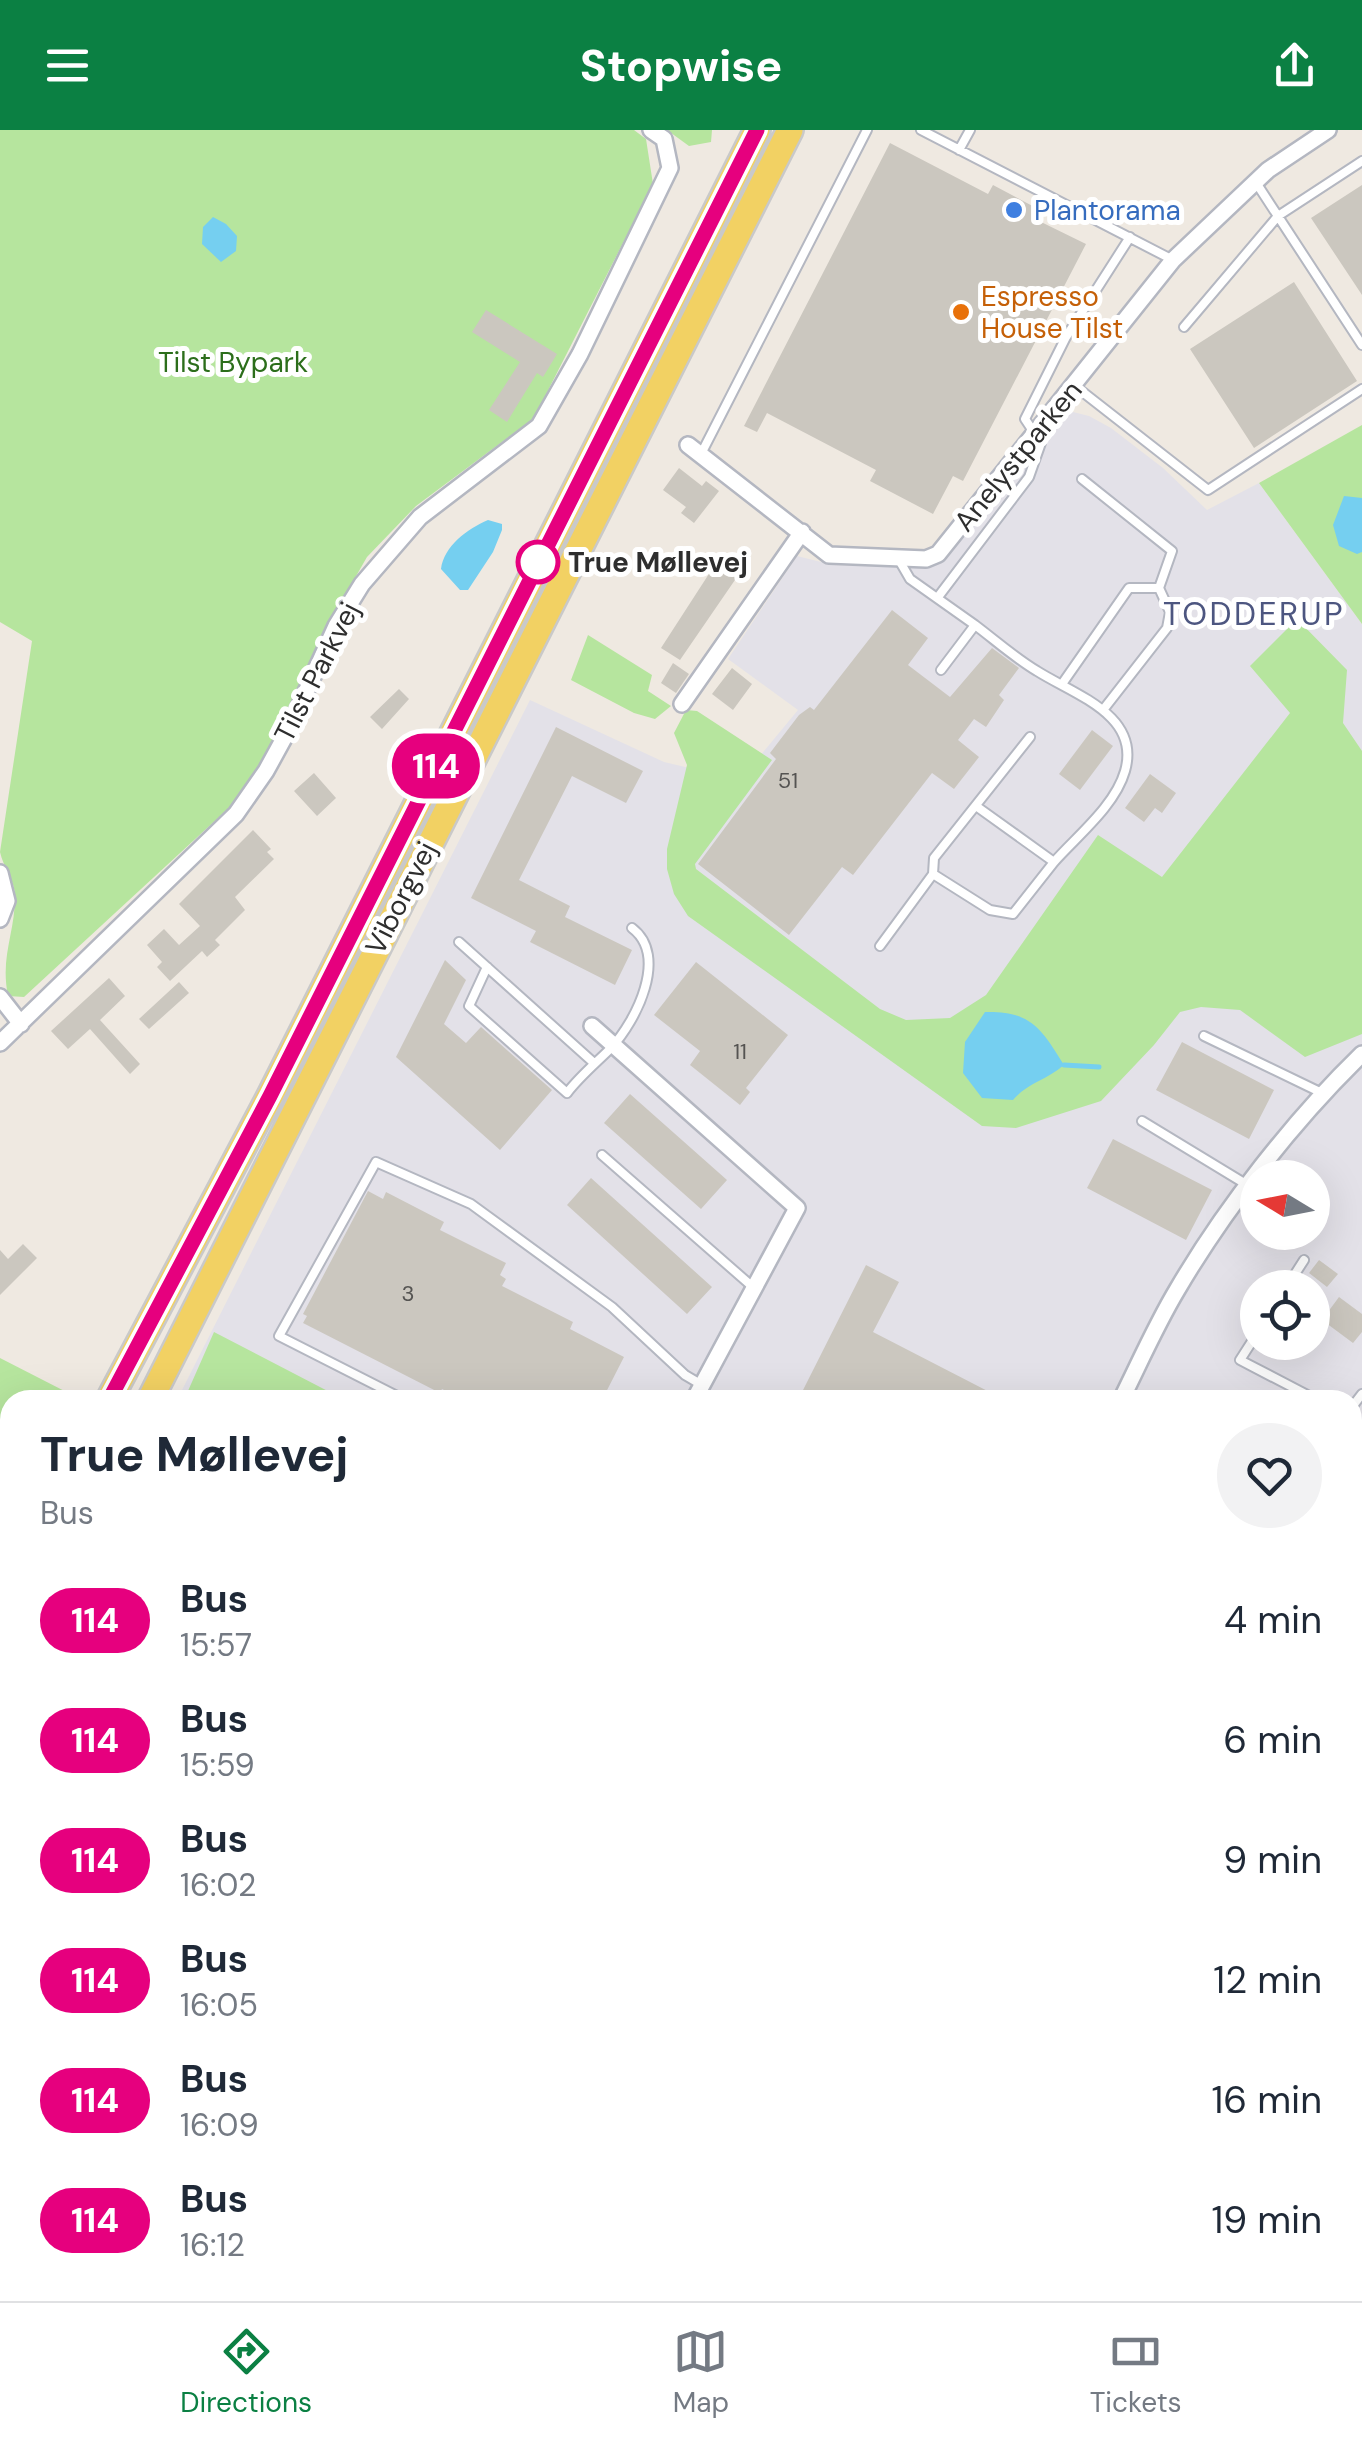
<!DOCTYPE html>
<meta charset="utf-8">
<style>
:root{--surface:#fff;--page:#f2f2f3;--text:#1f2937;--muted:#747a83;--line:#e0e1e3;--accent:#0b8043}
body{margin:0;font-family:"DM Sans",sans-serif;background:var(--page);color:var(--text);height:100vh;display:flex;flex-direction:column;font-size:38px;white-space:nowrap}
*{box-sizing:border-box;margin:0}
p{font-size:32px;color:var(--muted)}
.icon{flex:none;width:55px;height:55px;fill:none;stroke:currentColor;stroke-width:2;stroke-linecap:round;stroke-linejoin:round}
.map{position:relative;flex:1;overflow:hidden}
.details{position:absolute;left:0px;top:1260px;width:1362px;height:912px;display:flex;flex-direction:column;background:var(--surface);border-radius:30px 30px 0 0;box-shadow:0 10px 40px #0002}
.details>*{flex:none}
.badge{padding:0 20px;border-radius:32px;font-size:35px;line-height:65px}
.needle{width:65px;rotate:280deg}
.buttons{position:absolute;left:1240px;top:1030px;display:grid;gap:20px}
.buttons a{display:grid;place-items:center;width:90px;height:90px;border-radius:50%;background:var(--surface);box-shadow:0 10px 40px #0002;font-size:50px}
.map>.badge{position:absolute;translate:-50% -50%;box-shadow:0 0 0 5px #fff}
.round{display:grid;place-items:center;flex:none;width:105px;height:105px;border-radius:52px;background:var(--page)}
.head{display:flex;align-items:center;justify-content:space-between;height:170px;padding:0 40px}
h1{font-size:48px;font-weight:700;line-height:75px}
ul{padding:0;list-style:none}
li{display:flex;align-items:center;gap:30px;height:120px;padding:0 40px}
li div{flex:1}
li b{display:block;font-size:38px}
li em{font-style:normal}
li .badge{min-width:110px;font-weight:700;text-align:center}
header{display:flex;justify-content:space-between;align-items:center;height:130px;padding:0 40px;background:var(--accent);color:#fff;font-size:45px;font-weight:700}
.tabs{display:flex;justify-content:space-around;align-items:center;height:140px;border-top:2px solid var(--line);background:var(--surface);font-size:28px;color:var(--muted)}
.tabs a{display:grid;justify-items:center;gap:5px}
.tabs .on{color:var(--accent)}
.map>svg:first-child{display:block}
.industrial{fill:#e3e1e8;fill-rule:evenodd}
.green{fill:#b6e59e}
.water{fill:#75cff0}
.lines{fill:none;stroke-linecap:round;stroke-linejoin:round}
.stream{stroke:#75cff0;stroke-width:5}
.building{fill:#cbc7bf}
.service-casing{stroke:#b4b7c1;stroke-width:12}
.minor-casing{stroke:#b4b7c1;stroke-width:20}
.tertiary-casing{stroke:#b4b7c1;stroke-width:25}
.primary-casing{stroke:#c9c9c9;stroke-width:30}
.service{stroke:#fff;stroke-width:8}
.minor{stroke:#fff;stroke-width:15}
.tertiary{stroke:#fff;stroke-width:20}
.primary{stroke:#f2d163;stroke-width:25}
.line-casing{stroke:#fff;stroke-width:22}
.line{stroke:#e6007e;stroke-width:15}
.shop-dot{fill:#3f7fe0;stroke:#fff;stroke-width:4}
.food-dot{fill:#e8710a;stroke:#fff;stroke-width:4}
.stop-dot{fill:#fff;stroke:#e6007e;stroke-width:5}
.labels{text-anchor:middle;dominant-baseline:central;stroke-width:10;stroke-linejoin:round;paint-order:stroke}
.number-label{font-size:22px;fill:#555452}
.shop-label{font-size:28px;fill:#366cbe;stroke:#fff;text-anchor:start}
.food-label{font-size:28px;fill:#c56008;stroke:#fff;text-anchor:start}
.park-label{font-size:28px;fill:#2c6e1b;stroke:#fff}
.street-label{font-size:28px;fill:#2e2e2e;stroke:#fff}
.stop-label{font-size:28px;font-weight:bold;fill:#2e2e2e;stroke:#fff;text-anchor:start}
.quarter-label{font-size:32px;letter-spacing:2.5px;fill:#4d5680;stroke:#fff}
</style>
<header><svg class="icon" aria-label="menu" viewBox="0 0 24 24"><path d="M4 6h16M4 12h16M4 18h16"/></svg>Stopwise<svg class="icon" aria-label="share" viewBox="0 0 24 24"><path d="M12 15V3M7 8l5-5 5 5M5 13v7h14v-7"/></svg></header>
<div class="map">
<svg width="1362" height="2171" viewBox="0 0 1362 2171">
<rect width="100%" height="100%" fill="#efe9e1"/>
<!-- industrial -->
<path class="industrial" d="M1073 282 1089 286 1111 298 1163 338 1207 380 1259 353 1362 494V1990L1352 1988V1270H177L530 570 664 632 740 650 798 580 728 529 797 426 833 435 926 437 943 430 1063 285ZM1258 1048H1312V1102H1258ZM1258 1158H1312V1212H1258Z"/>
<!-- green -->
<path class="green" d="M0 0H634L646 9 653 54 534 288 416 376 367 427 336 481 263 629 231 676 24 867 8 866C0 826 15 804 15 766 15 750 3 737 0 722L32 511 0 492Z
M667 0H712L711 12 689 16Z
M1362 295V494L1259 353Z
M1297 489 1347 540 1343 593 1362 621V904L1305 927 1240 880 1201 877 1180 882 1154 915 1101 971 1016 998 982 996 688 786 674 764 667 739V719L687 635 674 603 686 580 697 581 772 630 695 734 696 739 880 879 906 890 950 888 986 865 1098 705 1162 747 1290 583 1250 536Z
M588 505 652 545 648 561 671 576 655 589 634 583 571 550Z
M214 1202 345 1270H184Z
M0 1228 82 1270H10V1380L0 1377Z"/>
<!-- water -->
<path class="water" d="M213 87 226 94 237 106 236 121 221 132 202 114 203 97Z
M1344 366 1362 368V422L1357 424 1339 416 1333 395Z
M488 390 502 394V400L493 422 468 460H460L441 439C444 416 467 399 488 390Z
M985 882C1031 881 1041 898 1064 935 1047 950 1027 953 1013 970L982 968 963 943 965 912Z"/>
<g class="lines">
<!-- stream -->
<path class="stream" d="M1064 935 1099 937"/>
</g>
<!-- building -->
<path class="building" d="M890 13 988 64 993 55 1042 81 1037 90 1086 114 963 351 953 346 933 384 870 351 876 340 767 283 757 302 744 296Z
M1362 55V165L1311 88Z
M1294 152 1357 251 1254 318 1190 219Z
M486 180 557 224 543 247 537 243 507 292 489 280 520 232 472 202Z
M679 338 702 356 706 351 719 361 694 393 681 383 686 377 663 360Z
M716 433 737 447 680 530 661 518Z
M892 480 928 508 908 535 950 567 992 518 1019 538 999 565 1004 570 986 597 974 589 958 610 979 627 954 659 932 643 853 745 842 737 789 805 698 734 776 629 770 623 799 585 810 577 814 580Z
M673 533 689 544 676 563 661 553Z
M732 538 752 554 733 580 712 564Z
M399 559 409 569 382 599 370 587Z
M556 597 643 641 626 673 572 646 519 750 570 776 565 787 632 820 615 855 530 812 536 801 471 768Z
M1092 600 1113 616 1080 660 1059 644Z
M314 643 336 668 317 686 294 661Z
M1150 644 1176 663 1162 683 1155 678 1144 692 1125 678Z
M253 700 271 719 267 722 274 729 235 767 245 780 215 810 220 815 207 827 202 821 170 851 157 837 162 832 147 815 164 799 179 815 200 796 179 774Z
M445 830 466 850 444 894 466 913 481 897 552 960 500 1020 396 927Z
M696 832 788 905 746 958 750 962 740 975 690 935 700 921 654 885Z
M109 848 125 866 100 890 140 934 130 944 90 899 68 919 51 901Z
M179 852 189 863 149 899 139 889Z
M1182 912 1274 960 1249 1009 1156 960Z
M630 964 727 1050 701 1079 604 993Z
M1113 1009 1212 1060 1186 1110 1087 1058Z
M591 1048 712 1157 687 1184 567 1075Z
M368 1061 383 1069 386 1062 444 1092 440 1100 506 1133 500 1145 506 1149 502 1156 573 1192 570 1199 624 1227 602 1270H464L442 1259 440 1263 303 1193 307 1186 303 1184Z
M23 1114 37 1128 0 1165V1120L8 1129Z
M1319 1130 1338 1144 1327 1157 1309 1143Z
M866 1135 899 1152 873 1202 1005 1270H798Z
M1339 1167 1362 1184V1202L1353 1213 1322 1190Z"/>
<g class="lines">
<!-- service casing -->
<g class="service-casing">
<path id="service" d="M921 0 1173 130
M959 20 970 0
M1255 51 1362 215
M1184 197 1278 86 1362 31
M1075 256 1208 360 1362 259
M701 324 867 0
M899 430 910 449 975 495 941 540
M938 467 1029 347 1041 313 1025 289 1066 207 1130 107
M975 495C995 510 1015 528 1037 541 1075 565 1141 585 1125 641 1115 676 1077 706 1054 732L976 676
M1062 554 1129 458H1159L1172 421 1082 349
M1103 580 1167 498 1170 482 1159 458
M933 744 990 780 1013 784 1054 732
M459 812 594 933
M880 816 933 744 934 728 1030 607
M487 837 469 876 567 963C580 946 596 933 611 918 636 891 669 826 632 798
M1204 906 1322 963
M1142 991 1249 1056
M602 1025 754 1158
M1286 1158 1304 1130
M1258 1202 1240 1230 1317 1270
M405 1270 279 1206 376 1032 471 1074 612 1177 685 1245 702 1255
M1352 1277 1362 1264
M1352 1355 1362 1360
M1352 1570 1362 1572
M0 2159 10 2156
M251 2171 253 2162"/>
</g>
<!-- minor casing -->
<g class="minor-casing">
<path id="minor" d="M688 315 829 425 926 429 938 424 1173 130 1268 40 1328 0
M682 574 802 402
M0 743 7 771 0 789
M0 867 21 894
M592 896 797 1078 694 1270
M0 913 236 684 266 641 289 599 336 496 362 454 420 387 539 296 580 224 670 38 664 9 651 0
M1121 1270C1139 1234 1156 1195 1177 1160 1225 1078 1294 990 1362 924
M1352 2028 1362 2030
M298 2162 303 2171"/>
</g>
<!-- tertiary casing -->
<g class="tertiary-casing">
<path id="tertiary" d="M0 1410 10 1419"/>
</g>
<!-- primary casing -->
<g class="primary-casing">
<path id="primary" d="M109 1270 270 966 757 0
M150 1270 790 0
M0 1481 10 1460
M0 1557 10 1541"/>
</g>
<!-- service -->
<use href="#service" class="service"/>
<!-- minor -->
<use href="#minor" class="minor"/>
<!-- tertiary -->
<use href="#tertiary" class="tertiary"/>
<!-- primary -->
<use href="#primary" class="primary"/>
</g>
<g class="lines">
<!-- line casing -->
<g class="line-casing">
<path id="line" d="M109 1270 270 966 757 0"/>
</g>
<!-- line -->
<use href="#line" class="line"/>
</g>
<!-- markers -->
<circle class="shop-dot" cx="1014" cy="80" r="10"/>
<circle class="food-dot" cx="961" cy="182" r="10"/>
<circle class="stop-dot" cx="538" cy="432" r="20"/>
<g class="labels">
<!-- number labels -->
<g class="number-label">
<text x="788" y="650">51</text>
<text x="740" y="921">11</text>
<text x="408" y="1163">3</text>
</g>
<!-- shop labels -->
<g class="shop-label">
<text x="1034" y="80">Plantorama</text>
</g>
<!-- food labels -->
<g class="food-label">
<text x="981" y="166">Espresso<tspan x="981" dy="32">House Tilst</tspan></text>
</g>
<!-- park labels -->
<g class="park-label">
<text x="233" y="232">Tilst Bypark</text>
</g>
<!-- street labels -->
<g class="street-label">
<text transform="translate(1018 326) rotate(-51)">Anelystparken</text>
<text transform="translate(317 542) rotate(-63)">Tilst Parkvej</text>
<text transform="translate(401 768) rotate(-63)">Viborgvej</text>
</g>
<!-- stop labels -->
<g class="stop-label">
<text x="568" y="432">True Møllevej</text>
</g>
<!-- quarter labels -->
<g class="quarter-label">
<text x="1254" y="484">TODDERUP</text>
</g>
</g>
</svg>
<div class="buttons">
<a><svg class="needle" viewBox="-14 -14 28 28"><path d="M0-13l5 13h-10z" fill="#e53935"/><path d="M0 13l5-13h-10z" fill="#747a83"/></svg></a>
<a><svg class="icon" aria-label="locate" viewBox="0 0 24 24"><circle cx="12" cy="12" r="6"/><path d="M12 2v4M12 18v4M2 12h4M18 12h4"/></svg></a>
</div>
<b class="badge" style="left:436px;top:636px;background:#e6007e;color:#fff">114</b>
<section class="details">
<div class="head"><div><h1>True Møllevej</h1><p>Bus</p></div><a class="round"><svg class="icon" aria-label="heart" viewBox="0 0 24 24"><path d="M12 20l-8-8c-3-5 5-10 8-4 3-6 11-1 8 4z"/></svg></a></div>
<ul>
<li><span class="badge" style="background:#e6007e;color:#fff">114</span><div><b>Bus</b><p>15:57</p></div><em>4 min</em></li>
<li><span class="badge" style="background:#e6007e;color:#fff">114</span><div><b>Bus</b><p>15:59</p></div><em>6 min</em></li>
<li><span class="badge" style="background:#e6007e;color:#fff">114</span><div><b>Bus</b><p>16:02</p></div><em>9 min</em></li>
<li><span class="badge" style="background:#e6007e;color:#fff">114</span><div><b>Bus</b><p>16:05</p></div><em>12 min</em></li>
<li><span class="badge" style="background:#e6007e;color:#fff">114</span><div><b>Bus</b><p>16:09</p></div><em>16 min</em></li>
<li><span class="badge" style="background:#e6007e;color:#fff">114</span><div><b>Bus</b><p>16:12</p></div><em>19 min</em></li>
</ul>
</section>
</div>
<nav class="tabs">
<a class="on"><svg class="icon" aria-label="directions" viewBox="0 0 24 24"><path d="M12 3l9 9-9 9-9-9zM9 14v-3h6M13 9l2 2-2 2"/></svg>Directions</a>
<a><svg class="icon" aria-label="map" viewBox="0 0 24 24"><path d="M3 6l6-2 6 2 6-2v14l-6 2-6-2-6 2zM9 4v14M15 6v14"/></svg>Map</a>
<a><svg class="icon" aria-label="tickets" viewBox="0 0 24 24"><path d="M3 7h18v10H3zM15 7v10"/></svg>Tickets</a>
</nav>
